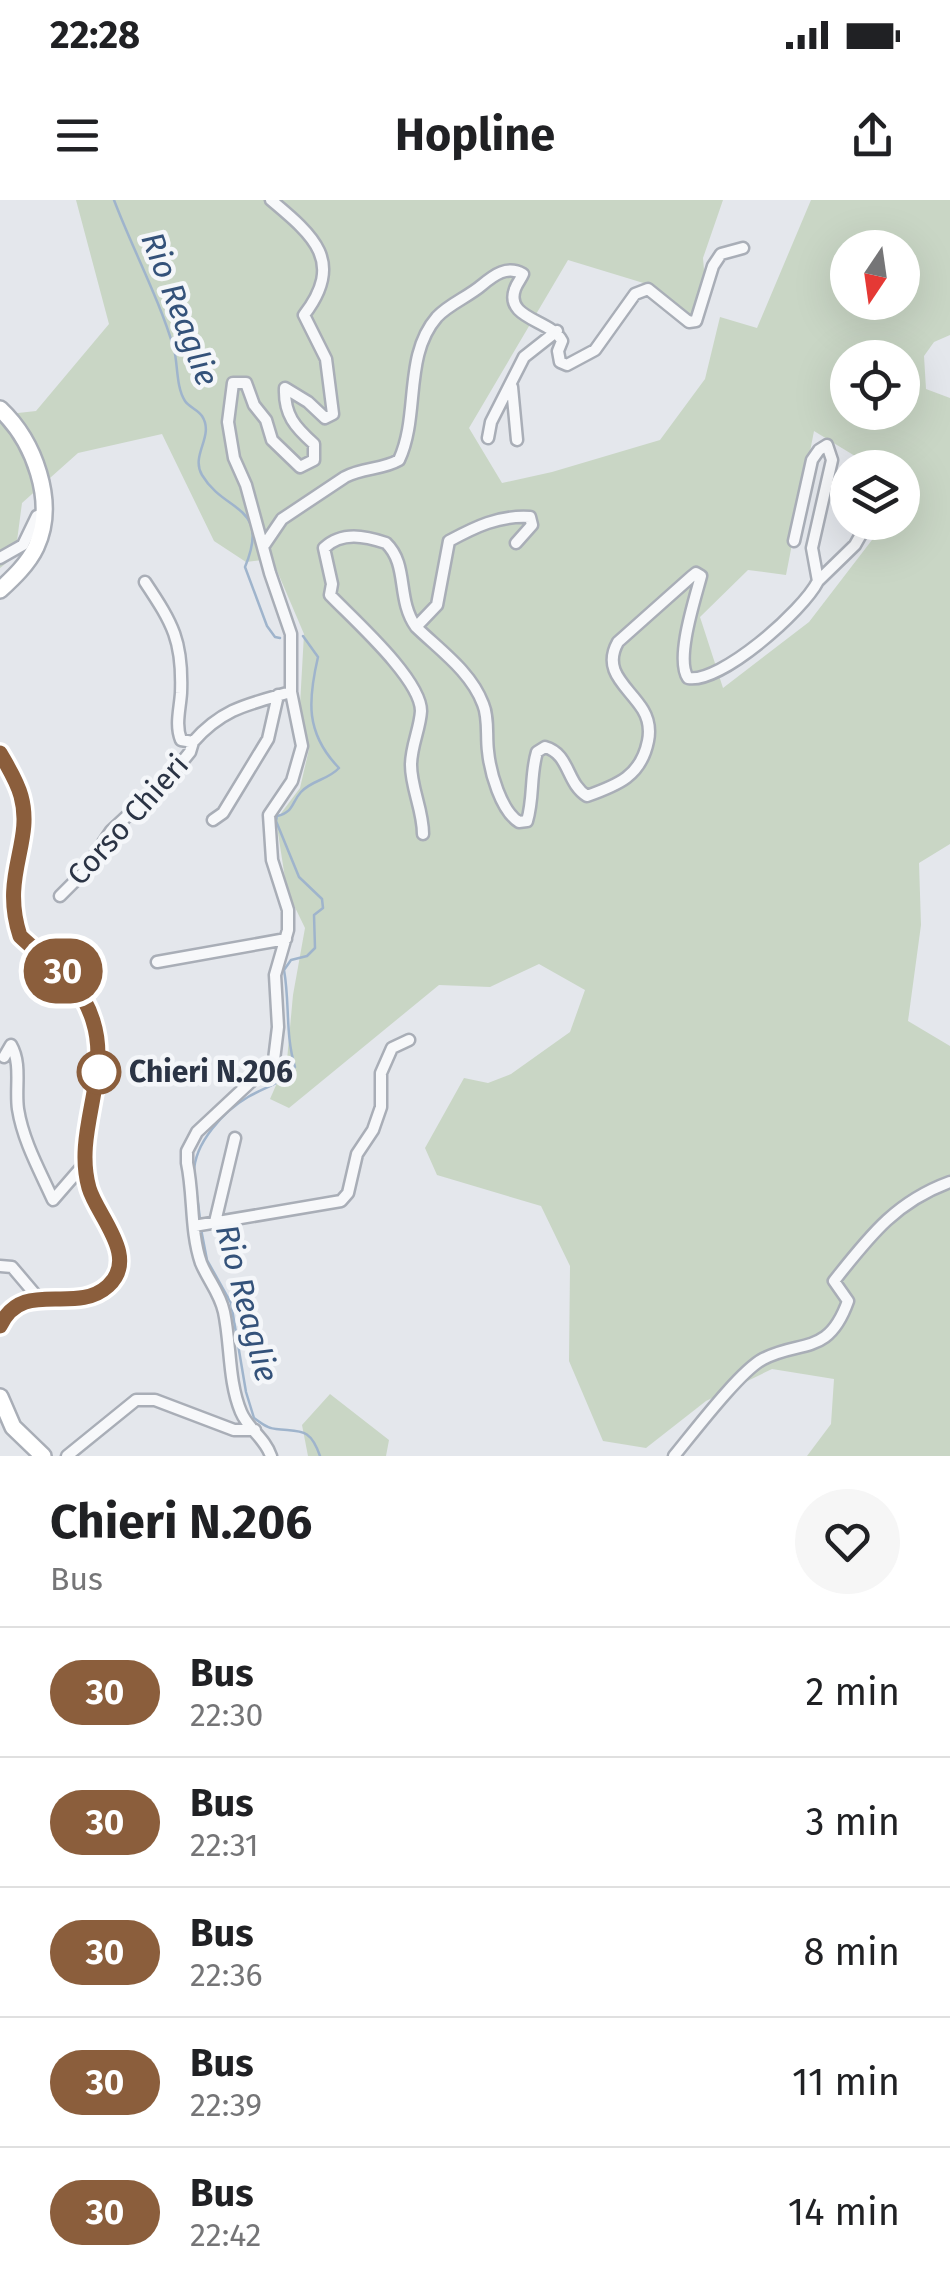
<!DOCTYPE html>
<html lang="it">
<style>
:root{--surface:#fff;--page:#f6f6f6;--text:#202124;--muted:#757577;--line:#e0e0e0}
body{margin:0;font-family:"Fira Sans",sans-serif;background:var(--page);color:var(--text);height:100vh;display:flex;flex-direction:column;font-size:38px;white-space:nowrap}
*{box-sizing:border-box;margin:0}
p{font-size:32px;color:var(--muted)}
.icon{flex:none;width:55px;height:55px;fill:none;stroke:currentColor;stroke-width:2;stroke-linecap:round;stroke-linejoin:round}
.map{position:relative;height:1256px;overflow:hidden}
.drawer{display:flex;flex-direction:column;background:var(--surface);flex:1}
.drawer>*{flex:none}
.badge{padding:0 20px;border-radius:32px;font-size:35px;line-height:65px}
.needle{width:65px;rotate:193deg}
.buttons{position:absolute;left:830px;top:30px;display:grid;gap:20px}
.buttons a{display:grid;place-items:center;width:90px;height:90px;border-radius:50%;background:var(--surface);box-shadow:0 10px 40px #0002;font-size:50px}
.map>.badge{position:absolute;translate:-50% -50%;box-shadow:0 0 0 5px #fff}
.round{display:grid;place-items:center;flex:none;width:105px;height:105px;border-radius:52px;background:var(--page)}
.head{display:flex;align-items:center;justify-content:space-between;height:170px;padding:0 50px}
h1{font-size:48px;font-weight:700;line-height:75px}
ul{padding:0;list-style:none}
li{display:flex;align-items:center;gap:30px;height:130px;padding:0 50px;border-top:2px solid var(--line)}
li div{flex:1}
li b{display:block;font-size:38px}
li em{font-style:normal}
li .badge{min-width:110px;font-weight:700;text-align:center}
.status{display:flex;justify-content:space-between;align-items:center;height:70px;padding:0 50px;background:var(--surface);direction:ltr}
.status svg{height:28px;fill:currentColor}
header{display:flex;justify-content:space-between;align-items:center;height:130px;padding:0 50px;background:var(--surface);font-size:45px;font-weight:700}
.map>svg:first-child{display:block}
.green{fill:#c9d6c5;fill-rule:evenodd}
.lines{fill:none;stroke-linecap:round;stroke-linejoin:round}
.stream{stroke:#9fb4cc;stroke-width:2.5}
.minor-casing{stroke:#a9aeb7;stroke-width:15}
.secondary-casing{stroke:#a9aeb7;stroke-width:20}
.minor{stroke:#f7f8fa;stroke-width:10}
.secondary{stroke:#fff;stroke-width:15}
.line-casing{stroke:#fff;stroke-width:22}
.line{stroke:#8b5e3c;stroke-width:15}
.stop-dot{fill:#fff;stroke:#8b5e3c;stroke-width:5}
.labels{text-anchor:middle;dominant-baseline:central;stroke-width:9;stroke-linejoin:round;paint-order:stroke}
.street-label{font-size:30px;fill:#2b3445;stroke:#f4f6f9}
.stop-label{font-size:30px;font-weight:bold;fill:#2b3445;stroke:#f4f6f9;text-anchor:start}
.water-label{font-size:32px;font-style:italic;fill:#34527a;stroke:#f4f6f9}
</style>
<div class="status"><b>22:28</b><svg viewBox="0 0 49 12"><path d="M0 12V9h3v3zM5 12V6h3v6zM10 12V3h3v9zM15 12V0h3v12zM26 1h20v11H26zM47 4h2v5h-2z"/></svg></div>
<header><svg class="icon" aria-label="menu" viewBox="0 0 24 24"><path d="M4 6h16M4 12h16M4 18h16"/></svg>Hopline<svg class="icon" aria-label="share" viewBox="0 0 24 24"><path d="M12 15V3M7 8l5-5 5 5M5 13v7h14v-7"/></svg></header>
<div class="map">
<svg width="950" height="1256" viewBox="0 0 950 1256">
<rect width="100%" height="100%" fill="#e4e7ec"/>
<!-- green -->
<path class="green" d="M76 0H723L703 58 705 82 696 114H685L650 85 568 60 469 228 502 283 552 272 660 240 705 179 720 117 757 128 811 0H950V135L934 142 924 156 926 189 950 198V644L919 663 921 725 908 821 950 846V1256H807L831 1224 834 1179 772 1169 706 1201 646 1248 603 1241 569 1161 570 1066 541 1006 437 975 425 948 464 878 488 883 511 874 570 832 585 790 539 764 490 787 439 785 289 908 270 899 287 860 293 795 305 728 287 691 276 620 300 588 309 549 300 505 304 434 272 359 246 362 214 341 162 234 78 253 22 303 15 356 0 368V215L36 211 109 124ZM848 48H902V102H848ZM848 158H902V212H848ZM814 231 873 267 902 268 903 285 907 289 903 296 902 322 885 323 809 422 723 488 700 417 748 370 786 375Z
M330 1194 389 1240 386 1256H308L302 1225Z"/>
<g class="lines">
<!-- stream -->
<path class="stream" d="M114 0C133 50 159 98 174 149 178 165 176 187 185 201 189 207 198 210 202 216 215 236 190 255 202 275 225 314 271 304 245 367L267 426 275 437 280 438
M200 1021C199 1005 195 988 194 973 194 943 224 911 248 897 269 885 276 887 295 867 285 834 290 803 284 770L291 760 307 756 315 748 314 715 323 708 322 699 299 677 276 621 277 616C294 612 291 603 301 592 312 580 328 580 339 568 305 533 308 500 318 457L303 436
M201 1029 207 1060 231 1103 246 1192 254 1218C261 1223 268 1229 276 1229 301 1232 310 1227 320 1256"/>
<!-- minor casing -->
<g class="minor-casing">
<path id="minor" d="M512 187 517 240
M488 238 491 222 524 157 557 131
M265 344 282 319 345 277C363 267 382 270 399 260 420 215 403 156 437 117 449 104 468 97 482 85 494 75 507 65 523 74 521 79 517 83 515 89 504 119 552 120 562 141L558 151 560 162 567 165 595 150 635 94 648 89 689 122 696 121 713 66 721 54 743 48
M0 358 23 345 37 316 44 315
M818 381 855 345 868 322
M145 382C173 424 183 441 181 493 180 509 175 525 181 540L193 542C223 508 249 504 291 492
M416 427C441 451 471 472 483 504 489 518 486 536 488 551 490 572 501 611 519 622L527 621C534 598 530 575 537 552L545 547C570 554 566 583 587 596 618 585 641 576 648 541 650 531 649 520 643 510 629 487 601 472 618 442L691 377 696 373 701 376C695 399 675 459 688 478 720 484 803 411 818 381L812 348 832 260 827 245 819 250 812 260 794 341
M213 620 223 613 268 539 278 495
M423 634C423 610 411 588 411 565 411 546 420 529 421 511 421 479 352 418 330 395L332 384 324 348C342 331 365 336 386 343 409 365 396 399 416 427L437 405 449 341C475 327 499 315 530 317L532 325 516 343
M60 696 83 673 111 631 126 617 148 604 190 552 193 542
M157 762 286 739
M4 857 11 845C22 864 15 888 18 909 23 941 40 971 53 1000L86 962
M215 1022 235 938
M194 1026 341 1001 348 993 357 954 373 930 381 907V873L392 848 409 840
M0 1066 12 1067 40 1100
M67 1256 136 1200H155L234 1230H255
M271 1256C265 1238 248 1229 241 1212 228 1181 231 1145 224 1112 220 1093 208 1080 201 1063 190 1031 194 995 187 963V951L197 932 274 860 278 827 275 775 288 730V710L272 660 269 615 292 581 302 546 291 492V434L270 373 246 285 234 258 228 222 233 183H246L254 205 266 220 272 240 300 267 314 260V244C295 227 284 215 285 188L308 202 325 218 333 214 326 159 304 115C345 62 314 36 271 0
M674 1256C693 1233 740 1171 763 1159 801 1139 828 1157 848 1101L834 1081C869 1037 895 1002 950 982"/>
</g>
<!-- secondary casing -->
<g class="secondary-casing">
<path id="secondary" d="M0 209C34 241 57 302 36 347 28 364 13 378 0 390
M0 553C7 567 17 581 21 596 33 644 0 676 20 736 48 763 81 781 93 821 111 877 73 932 89 988 97 1016 139 1057 108 1086 75 1116 24 1077 0 1126
M0 1197 13 1227 43 1256"/>
</g>
<!-- minor -->
<use href="#minor" class="minor"/>
<!-- secondary -->
<use href="#secondary" class="secondary"/>
</g>
<g class="lines">
<!-- line casing -->
<g class="line-casing">
<path id="line" d="M0 553C8 567 17 581 21 596 34 643 0 675 20 736 48 763 81 780 93 821 111 877 73 932 89 988 97 1016 140 1057 108 1086 75 1116 23 1077 0 1126"/>
</g>
<!-- line -->
<use href="#line" class="line"/>
</g>
<!-- markers -->
<circle class="stop-dot" cx="99" cy="872" r="20"/>
<g class="labels">
<!-- street labels -->
<g class="street-label">
<text transform="translate(128 620) rotate(-48)">Corso Chieri</text>
</g>
<!-- stop labels -->
<g class="stop-label">
<text x="129" y="872">Chieri N.206</text>
</g>
<!-- water labels -->
<g class="water-label">
<text transform="translate(180 109) rotate(69)">Rio Reaglie</text>
<text transform="translate(247 1103) rotate(75)">Rio Reaglie</text>
</g>
</g>
</svg>
<div class="buttons">
<a><svg class="needle" viewBox="-14 -14 28 28"><path d="M0-13l5 13h-10z" fill="#e53935"/><path d="M0 13l5-13h-10z" fill="#757577"/></svg></a>
<a><svg class="icon" aria-label="locate" viewBox="0 0 24 24"><circle cx="12" cy="12" r="6"/><path d="M12 2v4M12 18v4M2 12h4M18 12h4"/></svg></a>
<a><svg class="icon" aria-label="layers" viewBox="0 0 24 24"><path d="M12 4l9 5-9 5-9-5zM3 14l9 5 9-5"/></svg></a>
</div>
<b class="badge" style="left:63px;top:771px;background:#8b5e3c;color:#fff">30</b>
</div>
<section class="drawer">
<div class="head"><div><h1>Chieri N.206</h1><p>Bus</p></div><a class="round"><svg class="icon" aria-label="heart" viewBox="0 0 24 24"><path d="M12 20l-8-8c-3-5 5-10 8-4 3-6 11-1 8 4z"/></svg></a></div>
<ul>
<li><span class="badge" style="background:#8b5e3c;color:#fff">30</span><div><b>Bus</b><p>22:30</p></div><em>2 min</em></li>
<li><span class="badge" style="background:#8b5e3c;color:#fff">30</span><div><b>Bus</b><p>22:31</p></div><em>3 min</em></li>
<li><span class="badge" style="background:#8b5e3c;color:#fff">30</span><div><b>Bus</b><p>22:36</p></div><em>8 min</em></li>
<li><span class="badge" style="background:#8b5e3c;color:#fff">30</span><div><b>Bus</b><p>22:39</p></div><em>11 min</em></li>
<li><span class="badge" style="background:#8b5e3c;color:#fff">30</span><div><b>Bus</b><p>22:42</p></div><em>14 min</em></li>
</ul>
</section>
